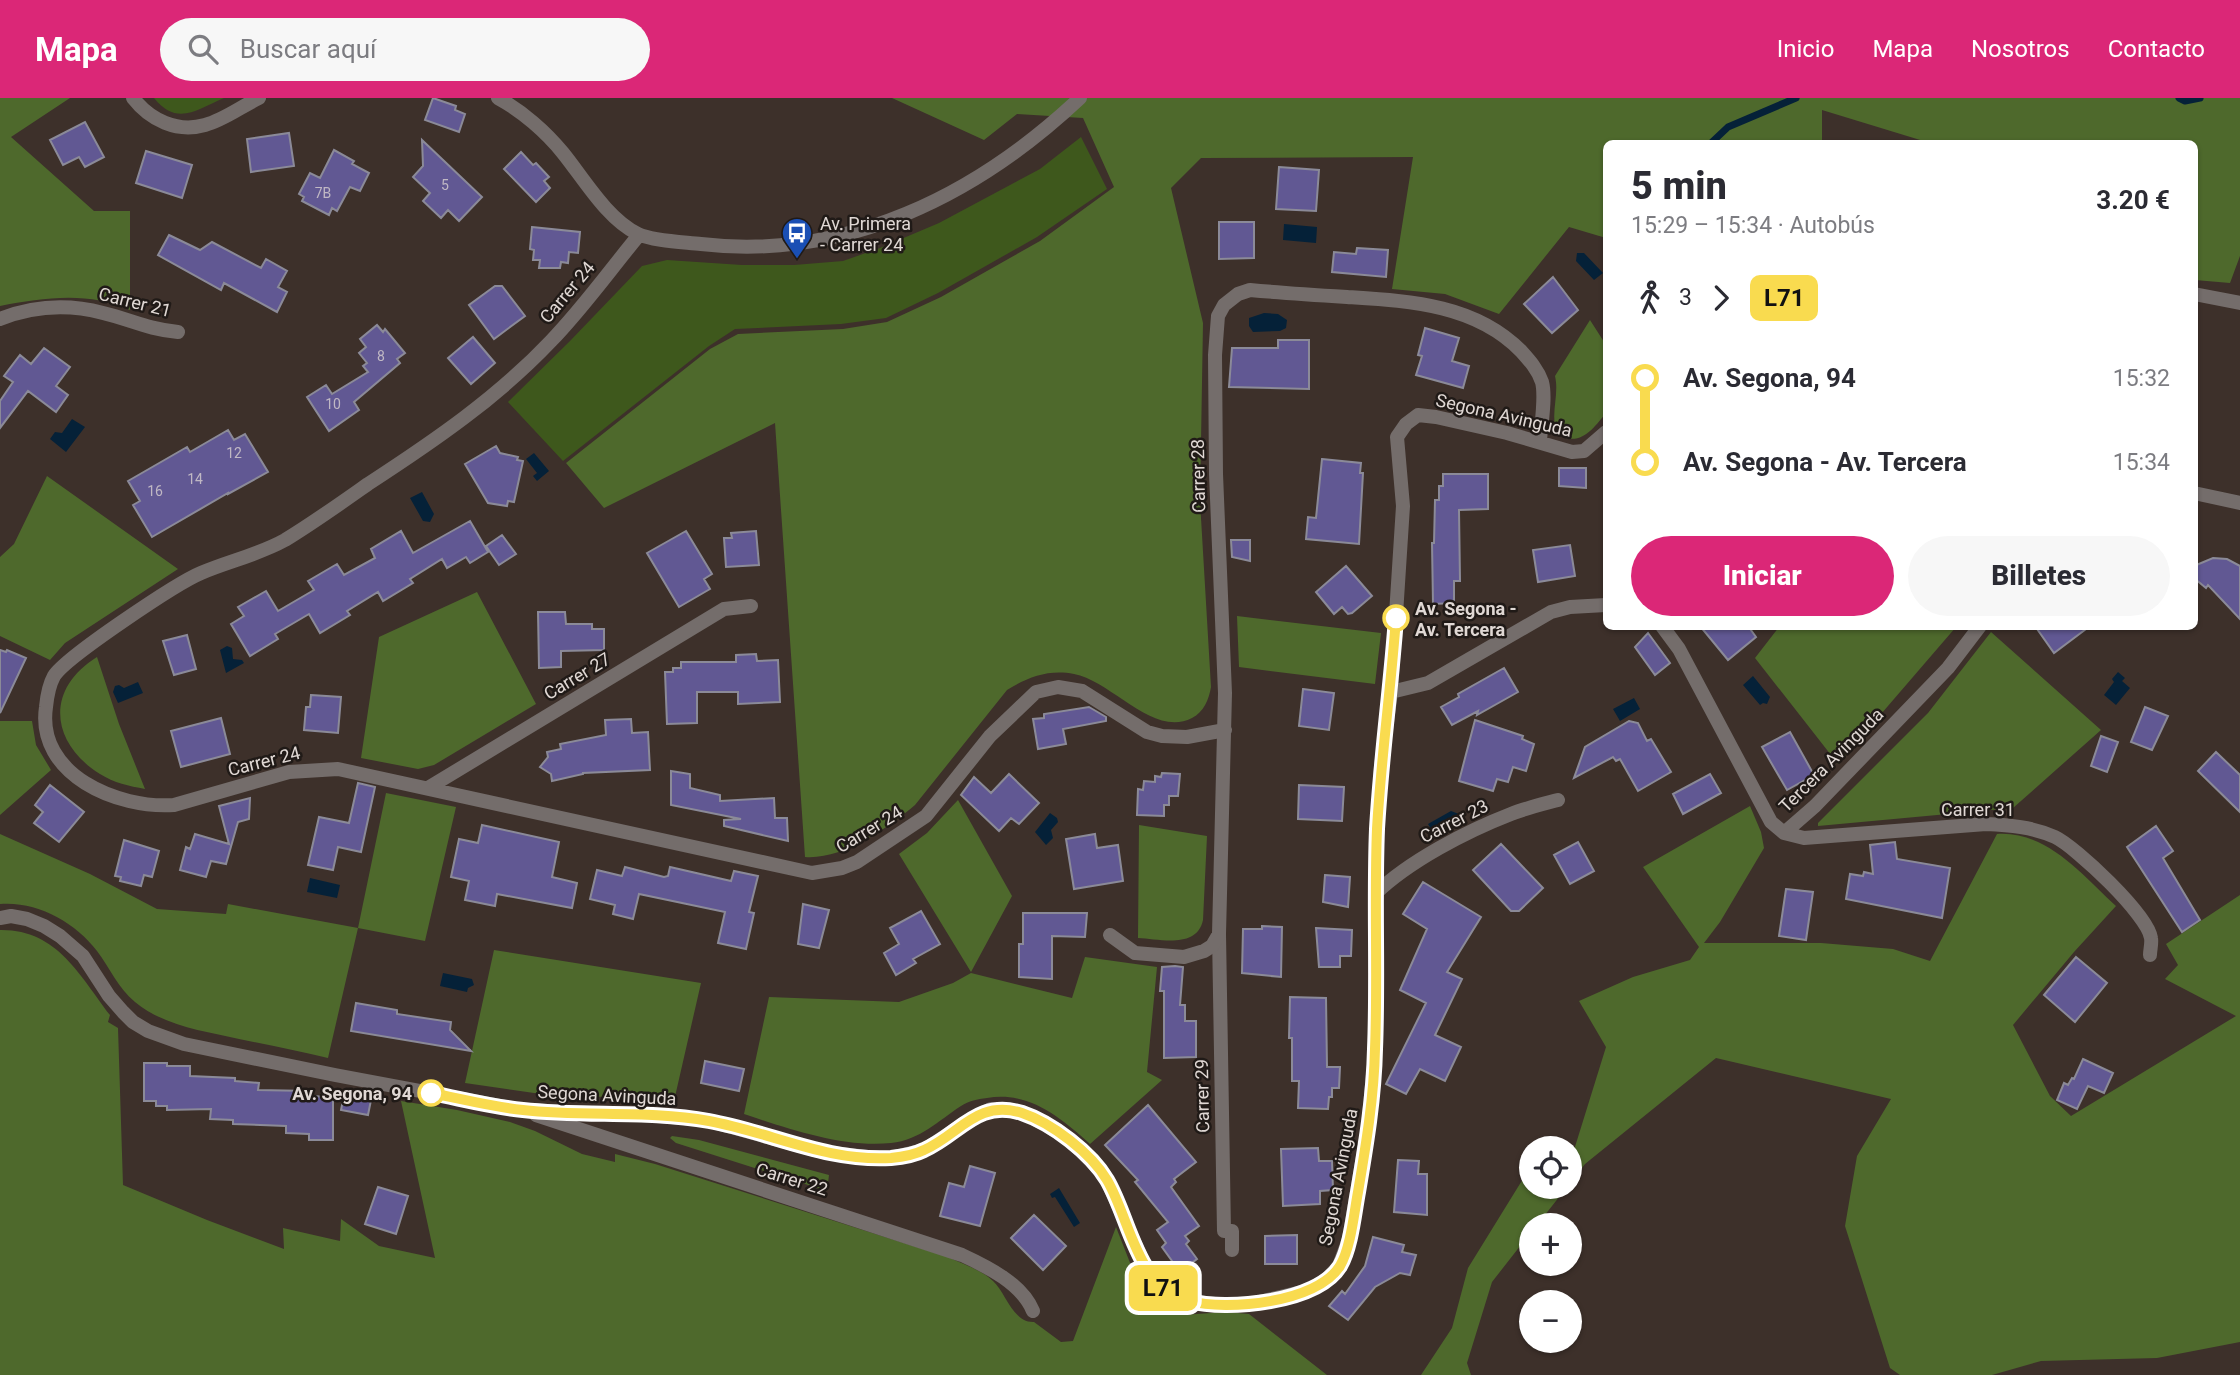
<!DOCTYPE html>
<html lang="es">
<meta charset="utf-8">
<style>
:root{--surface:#fff;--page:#f7f7f7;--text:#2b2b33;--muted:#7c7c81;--accent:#db2777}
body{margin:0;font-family:Roboto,sans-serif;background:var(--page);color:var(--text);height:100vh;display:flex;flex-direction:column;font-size:26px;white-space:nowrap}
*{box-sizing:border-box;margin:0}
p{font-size:23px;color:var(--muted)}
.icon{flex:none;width:38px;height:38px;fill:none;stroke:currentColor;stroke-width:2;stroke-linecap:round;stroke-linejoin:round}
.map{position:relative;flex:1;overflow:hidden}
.details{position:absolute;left:1603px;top:42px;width:595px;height:490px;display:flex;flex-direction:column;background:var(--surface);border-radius:10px;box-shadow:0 2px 5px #0004}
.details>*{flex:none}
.badge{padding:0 14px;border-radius:10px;font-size:24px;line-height:46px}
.fabs{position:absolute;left:1519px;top:1038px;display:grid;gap:14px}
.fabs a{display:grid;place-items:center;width:63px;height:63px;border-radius:50%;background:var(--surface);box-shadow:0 2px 5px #0004;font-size:35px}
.map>.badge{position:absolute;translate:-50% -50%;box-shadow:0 0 0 4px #fff}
.legs{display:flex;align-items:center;gap:10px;height:77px;padding:0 28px;font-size:23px}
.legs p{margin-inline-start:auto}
.headline{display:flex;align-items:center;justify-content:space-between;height:119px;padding:0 28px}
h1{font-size:38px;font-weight:800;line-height:52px}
.primary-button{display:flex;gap:14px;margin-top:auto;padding:14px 28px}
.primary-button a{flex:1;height:80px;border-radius:42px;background:var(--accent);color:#fff;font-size:28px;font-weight:800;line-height:80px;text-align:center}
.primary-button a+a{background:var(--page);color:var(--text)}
ul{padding:0 28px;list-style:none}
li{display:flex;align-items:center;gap:24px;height:84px;font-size:26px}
li i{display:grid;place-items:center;width:10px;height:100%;margin:0 9px;background:currentColor}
li i::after{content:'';width:18px;height:18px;margin:-9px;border:5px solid;border-radius:50%;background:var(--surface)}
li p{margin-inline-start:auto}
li:first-child i{background:linear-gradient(#0000 50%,currentColor 0)}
li:last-child i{background:linear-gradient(currentColor 50%,#0000 0)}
header{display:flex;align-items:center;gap:42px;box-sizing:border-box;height:98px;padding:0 35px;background:var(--accent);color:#fff}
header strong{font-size:33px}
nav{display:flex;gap:38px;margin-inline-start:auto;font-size:24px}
.search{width:490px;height:63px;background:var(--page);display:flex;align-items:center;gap:18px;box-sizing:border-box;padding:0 24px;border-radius:38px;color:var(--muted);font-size:26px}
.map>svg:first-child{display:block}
.green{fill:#3e581c}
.forest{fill:#4e692c}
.water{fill:#052138}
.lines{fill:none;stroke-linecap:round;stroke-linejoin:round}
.stream{stroke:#052138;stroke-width:7}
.building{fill:#615893;stroke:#8b8a98;stroke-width:2}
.pedestrian{stroke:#746d6b;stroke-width:14}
.minor{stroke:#746d6b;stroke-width:14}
.line-1-casing{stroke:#fff;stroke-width:16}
.line-1{stroke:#f9db4f;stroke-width:10}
.stop-1-dot{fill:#fff;stroke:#f9db4f;stroke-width:3.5}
.labels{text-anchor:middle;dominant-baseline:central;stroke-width:5;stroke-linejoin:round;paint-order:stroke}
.number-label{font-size:14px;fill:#c0b8c4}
.poi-label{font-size:18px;fill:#e0d8d4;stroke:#201a17;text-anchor:start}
.street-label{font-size:18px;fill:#e0d8d4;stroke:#201a17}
.stop-label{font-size:18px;font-weight:bold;fill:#e0d8d4;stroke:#201a17;text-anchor:start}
</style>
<header>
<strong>Mapa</strong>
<div class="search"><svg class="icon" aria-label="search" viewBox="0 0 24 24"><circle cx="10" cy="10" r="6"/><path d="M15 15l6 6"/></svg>Buscar aquí</div>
<nav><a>Inicio</a><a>Mapa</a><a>Nosotros</a><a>Contacto</a></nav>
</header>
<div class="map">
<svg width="2240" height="1277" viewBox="0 0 2240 1277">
<rect width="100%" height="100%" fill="#3d302a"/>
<!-- green -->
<path class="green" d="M154 0H224C198 11 177 29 154 0Z
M1081 39 1107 91 1037 139 938 195 886 220 841 226 735 231 709 248 563 363 508 304 570 243 642 168 667 162 742 167H794L843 163 880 150 939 125 1040 71Z"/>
<!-- forest -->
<path class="forest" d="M0 0H70L11 39 94 113H130V212C88 193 43 200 0 208Z
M892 0H2240V158L2230 185 2195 182 2194 46 1930 45 1822 12V45L1606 46V140L1569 129 1499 216 1445 196 1392 191 1413 59 1201 60 1171 90 1203 225 1200 403 1211 589C1209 601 1204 614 1192 620 1153 640 1112 583 1074 576 1049 571 1028 579 1007 592L915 707C888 730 842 762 805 759L775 325 604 410 566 365 710 251 738 236 843 231 887 224 941 199 1040 143 1114 89 1083 20 1017 16 984 42Z
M1590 222 1606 247V315C1596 327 1584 345 1566 340 1561 338 1556 334 1555 328 1552 311 1559 295 1555 278Z
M47 378 178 471 65 545 50 562 0 538V459L14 446Z
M477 494 536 606 434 667 418 671 361 660 379 539Z
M1237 518 1381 535 1375 586 1239 569Z
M1779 529V528L1956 529 1838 666 1755 560Z
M1991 534 2101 632 2013 710 1818 728V725L1928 615Z
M97 559 119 626 145 691C129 688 114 685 100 676 50 645 45 591 97 559Z
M0 623H32L36 647 51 672 0 717Z
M386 695 456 709 425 843 358 830 328 960C299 953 269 947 239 941 204 933 164 928 135 904 118 890 110 870 97 853 75 824 37 803 0 806V736L90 776 157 811 226 816 228 806 358 830Z
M958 702 1012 798 971 874 899 756 927 735Z
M1750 708 1761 734 1764 750 1720 824 1704 845H1821L1893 851 1930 863 1997 736C2048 733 2082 777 2116 808L2074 854 2013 927 2050 998 2071 1018 2236 918 2165 881 2178 867 2166 846 2240 797V1244L2157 1260 2041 1263 1992 1277H1900L1890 1270 1845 1128 1857 1058 1891 1001 1716 960 1585 1066 1570 1085V1051L1574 1052 1606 949 1579 903 1633 879 1690 862 1699 849 1643 769Z
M1139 727 1207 738 1203 822C1197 851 1160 841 1138 840Z
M0 832C57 831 80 878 110 917L108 924 118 930 123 1087 207 1122 284 1151 283 1130 340 1143 341 1121 379 1148 435 1160 401 1003 457 1012 510 1024 535 1033 582 1056 615 1064V1056L655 1066 948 1159C962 1166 982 1172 993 1183 1006 1195 1013 1225 1034 1224L1061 1244 1073 1243 1116 1129 1136 1180 1145 1194 1164 1209 1182 1217 1226 1214 1249 1216 1327 1277H0Z
M494 852 701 885 674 1003 534 995 465 985Z
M1085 859 1157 869 1147 974 1162 982 1090 1046C1060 1019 1029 993 987 1000 977 1001 969 1003 961 1008 938 1023 920 1042 891 1045 844 1050 789 1031 744 1016L769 899 899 904 953 885 971 875 1072 900Z
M672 1038 699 1042 829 1077 827 1093 676 1045 670 1040Z
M1531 1068V1088L1567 1089 1537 1127H1531V1134L1492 1184 1467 1265 1471 1277H1421L1452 1230 1468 1170Z"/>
<!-- water -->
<path class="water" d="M1284 126 1317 129 1316 145 1283 142Z
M1577 155H1584L1603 175 1594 182 1576 163Z
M1264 215 1278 216 1287 222 1286 230 1280 233 1253 234 1249 228V220Z
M72 321 85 329 66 354 50 341 55 334 62 335Z
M534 355 549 373 537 383 533 378 537 375 526 361Z
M422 394 434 416 430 424 423 423 410 400Z
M227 548 232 550 233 561 242 562 244 565 226 575 220 552Z
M2118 574 2125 580 2122 583 2130 590 2116 607 2104 597 2114 584 2112 581Z
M1753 578 1770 599 1767 606 1763 605 1760 607 1743 587Z
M138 584 143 595 118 605 113 594 115 588 119 587 124 590Z
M1634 600 1640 611 1620 623 1613 611Z
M1451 713 1459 716 1458 724 1435 738 1428 726Z
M1050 715 1057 720 1058 724 1051 732 1053 740 1046 747 1035 734Z
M310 780 340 787 337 800 307 794Z
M443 875 472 881 474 887 468 890 467 894 440 888Z
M1059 1090 1080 1125 1074 1129 1055 1099 1052 1100 1050 1096Z"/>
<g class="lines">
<!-- stream -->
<path class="stream" d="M2179 0 2185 3 2200 0
M1710 46 1728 29 1796 0"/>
</g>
<!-- building -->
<path class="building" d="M433 0 456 8 455 12 465 16 459 34 425 22Z
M85 24 104 59 85 69 79 59 63 67 50 42Z
M289 35 294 68 251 74 247 41Z
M422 42 482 99 459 123 448 112 441 120 423 103 430 95 413 79 423 68Z
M334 52 354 63 352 66 369 75 360 93 350 89 337 113 332 110 329 117 302 103 304 99 299 96 310 75 320 80Z
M146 53 192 67 182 100 136 85Z
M521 54 533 67 536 65 549 79 544 83 550 90 536 104 504 71Z
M1279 69 1319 72 1316 113 1276 111Z
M1219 124H1254V160L1219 161Z
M532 129 580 134 578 155 569 154 568 165 561 164 560 170H539L540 162H533L534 152 530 151Z
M169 137 200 152 212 144 261 170 266 161 287 173 278 189 287 194 277 214 224 185 221 192 158 157Z
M1357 150 1388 152 1386 179 1332 174 1334 154 1356 156Z
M1553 179 1578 212 1552 235 1524 206Z
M495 188H502L525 218 494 241 469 207Z
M377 227 383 234 385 231 405 255 397 261 400 265 354 304 359 312 329 333 307 299 326 287 332 296 368 274 363 268 367 265 359 255 366 249 360 241Z
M1425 230 1459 240 1452 263 1469 268 1463 290 1416 277 1422 258 1418 257Z
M473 239 495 265 471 286 448 260Z
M1278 242H1309V291L1229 289 1232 250H1278Z
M44 250 70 269 56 288 68 297 56 314 28 293 0 330V303L13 284 4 278 20 257 31 266Z
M228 332 234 342 245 336 268 374 228 396V395L152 439 133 407 140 403 128 383 187 349 190 354Z
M496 348 500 355 518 359 517 362 523 363 514 404 508 403 507 408 488 405 465 366Z
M1322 361 1361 365 1360 375H1363L1359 446 1306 441 1308 419 1316 420Z
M1559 370H1586V390L1559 388Z
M1443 376H1488V411L1459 412 1460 483H1454V505L1433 506 1432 445H1434L1435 402H1439V388H1443Z
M470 423 488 454 470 465 466 459 447 470 442 461 410 481 413 485 383 503 378 494 347 513 350 517 320 535 309 516 275 536 278 541 250 558 231 526 244 518 238 509 266 493 278 513 314 492 308 483 337 466 344 477 375 460 371 451 401 433 413 455Z
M686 433 712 476 704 481 710 491 679 509 647 455Z
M756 433 759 467 726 469 724 440H732L731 435Z
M502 437 516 456 499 467 486 448Z
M1231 442H1250V463L1232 459Z
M1570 447 1575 478 1538 484 1533 452Z
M2213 460 2227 461 2240 468V521L2208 487 2206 490 2194 480V468Z
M1346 468 1372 498 1352 515 1348 516 1342 509 1334 516 1316 494Z
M538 514H565L566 526H592V531H604V552L561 553V569L539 570Z
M1700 528H1748L1756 539 1728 562Z
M2035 528H2090L2054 555Z
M1648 535 1670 565 1655 577 1635 549Z
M187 537 196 571 174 577 163 543Z
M0 552 6 554 7 552 26 560 0 615Z
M756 556 757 563 778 562 780 604 738 606V594H697V625L667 626 665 574H673V570H681V564H736V557Z
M1504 570 1518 594 1477 617 1478 613 1452 627 1441 609 1459 599 1458 596Z
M1303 591 1334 595 1329 632 1299 628Z
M311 597 341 599 338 635 304 632 306 609H310Z
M1089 609 1106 619V623L1063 631 1066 646 1038 651 1033 621 1044 620V616Z
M2145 609 2168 618 2152 652 2131 644Z
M221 620 230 656 181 669 171 633Z
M631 621 632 635 648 634 650 672 583 675V676L552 683 551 676 540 669 548 659 547 654 561 651 560 646 606 637 605 622Z
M1475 622 1523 638 1522 641 1534 646 1526 673 1513 669 1508 684 1497 681 1493 693 1459 683Z
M1629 623 1638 625 1647 643 1651 641 1671 674 1638 693 1620 661 1616 663 1613 659 1574 680 1585 649Z
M1790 634 1814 677 1787 692 1762 649Z
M2101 638 2118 644 2107 674 2091 668Z
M2216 654 2240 677V714L2198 673Z
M671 673 690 676V690L720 697V703L774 700 775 720H787L788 743 724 728V722L741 721 671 707Z
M1162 675 1180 676 1178 698H1169V707H1164V718L1137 717 1138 691 1143 692 1144 683 1155 684V678L1161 679Z
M1009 676 1039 705 1019 726 1011 720 999 733 961 697 974 679 991 695Z
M1710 676 1721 695 1683 716 1673 696Z
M358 685 375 689 361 754 338 749 333 772 308 767 319 719 349 725Z
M50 687 84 714 59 744 34 725 43 714 35 707Z
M1299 687 1344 689 1342 723 1298 721Z
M250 700 249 721 238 724 226 766 211 763 206 779 180 772 186 749 190 751 195 736 229 746 219 708Z
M482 727 559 744 552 779 577 785 572 810 497 796 495 808 465 802 469 783 451 779 459 741 478 745Z
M2156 728 2173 753 2163 760 2200 822 2182 834 2127 749Z
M1095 736 1097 750 1118 747 1123 783 1074 791 1066 741Z
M124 742 159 753 152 779 144 777 141 788 120 783 121 779 115 778Z
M1578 744 1594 773 1570 786 1554 757Z
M1895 744 1897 761 1950 770 1942 820 1846 801 1850 776 1863 778 1864 774 1873 776 1870 747Z
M1501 746 1543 790 1519 813H1511L1473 772Z
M625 769 664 779 668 778 670 769 731 783 734 773 758 778 749 814 754 815 746 851 718 845 725 814 639 796 633 821 613 816 615 807 590 801 597 772 622 778Z
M1325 777 1350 779 1348 809 1323 804Z
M1423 784 1481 819 1447 874 1462 881 1435 937 1461 949 1445 983 1420 971 1406 996 1386 986 1426 905 1400 892 1427 831 1403 816Z
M1786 791 1813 794 1806 842 1779 838Z
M803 806 829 812 819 850 798 846Z
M921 813 940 846 913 861 916 865 896 877 884 855 899 846 890 830Z
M1023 815H1087L1085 839 1052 838V881L1019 879V846H1023Z
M1262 828 1282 829 1281 879 1242 875 1243 831H1262Z
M1316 830 1352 832 1351 858H1340V869H1319Z
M2076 859 2107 885 2075 924 2044 897Z
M1175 868 1183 869 1180 907H1185V923H1196V959L1164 960V893H1160L1162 869Z
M1290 899 1326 900 1327 969H1340L1339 990H1332V999H1329L1328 1011 1298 1010 1299 983H1292V940H1289Z
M356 905 397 912V916L451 924 450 932 471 953 351 933Z
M2083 961 2113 975 2104 995 2088 988 2077 1011 2057 1002 2064 985 2068 987 2072 980 2074 981Z
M705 963 744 971 739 993 701 985Z
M144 965H167V968H190V978L235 980V983L259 985 258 992 310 993V998L333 999V1042H309V1036L286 1035V1028L233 1026V1022L210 1021 211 1011 167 1012V1008H156V1003H144Z
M345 992 372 997 368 1017 341 1012Z
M1148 1007 1196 1064 1174 1081 1176 1084 1171 1089 1199 1128 1185 1138 1189 1143 1186 1146 1197 1161 1180 1174 1162 1149 1166 1145 1157 1132 1168 1124 1135 1084 1138 1082 1105 1047Z
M1318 1050 1319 1063H1332L1333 1092 1320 1093V1106L1283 1108 1281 1051Z
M1398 1062 1419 1063 1418 1076H1427V1117L1394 1114Z
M970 1068 995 1075 980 1128 940 1118 949 1085 964 1089Z
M378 1089 408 1098 396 1136 365 1126Z
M1034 1117 1066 1148 1043 1172 1011 1140Z
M1297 1137V1166H1265V1138Z
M1373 1139 1404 1147 1402 1154 1416 1157 1410 1177 1400 1175 1375 1189 1348 1222 1329 1208 1342 1193 1345 1196 1365 1168Z"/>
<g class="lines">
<!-- pedestrian -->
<path class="pedestrian" d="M1219 836 1224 1133H1232V1152"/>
<!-- minor -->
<path class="minor" d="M133 0C150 22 177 35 205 27 224 22 242 8 259 0
M498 0C522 13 546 34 563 55 584 81 607 121 638 136 653 143 684 144 701 146 846 163 977 97 1080 0
M639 137C610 172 583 210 551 243 497 300 434 343 368 386 341 405 313 425 285 442 258 457 229 463 201 475 177 485 66 559 54 578 49 587 47 599 46 609 36 677 118 711 174 707L289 674 338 671 812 775 842 770 857 764 926 718 990 638 1036 594 1058 589 1082 593 1147 634 1162 638 1187 639 1225 632
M2194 196 2240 205
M0 221C33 208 69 206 103 215 132 222 147 231 178 234
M2194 395 2240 405
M1662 528 1679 551 1771 724 1784 735 1804 740 1986 726C2009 727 2033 729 2055 739 2076 749 2148 817 2151 840 2152 845 2150 852 2150 857
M1391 594 1428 585 1551 514 1570 509 1606 507
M428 690 724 511 751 508
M1784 735 1815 708 1948 570 1980 528
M1375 796C1409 763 1467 733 1511 716 1526 710 1543 706 1558 702
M0 820 11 818 27 821 44 828 60 838 83 858 109 898 123 914 133 924 148 933 184 946 335 977 522 1012 660 1018 706 1022 822 1054 868 1059 890 1060 924 1052 971 1021 991 1011 1024 1015 1068 1040 1104 1076 1149 1177 1166 1194 1190 1204 1235 1207 1255 1205 1306 1193 1323 1185 1339 1168 1349 1141 1368 1029 1375 956 1377 730 1381 669 1391 594 1403 408 1397 339 1406 326 1418 317 1436 319 1507 335 1572 354 1584 353 1606 334
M1110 837 1135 855 1184 859 1204 853 1212 848 1219 836 1225 595 1216 376 1215 257 1218 218 1224 207 1238 196 1250 192C1283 195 1315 197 1347 199 1409 203 1475 206 1521 253 1530 263 1538 272 1542 284 1546 299 1541 327 1540 343
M536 1017 962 1157C988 1169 1022 1186 1033 1213"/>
</g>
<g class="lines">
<!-- line-1 casing -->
<g class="line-1-casing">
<path id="line-1" d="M431 995C462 1001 492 1009 523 1012 585 1019 648 1012 709 1023 770 1034 827 1064 891 1060 902 1059 914 1057 924 1052 960 1036 977 1001 1022 1015 1052 1025 1091 1055 1107 1082 1131 1123 1136 1189 1189 1203 1227 1213 1317 1205 1340 1168 1351 1149 1354 1115 1358 1094 1366 1047 1374 999 1375 951 1378 878 1374 804 1377 731 1381 660 1391 590 1396 520"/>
</g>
<!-- line-1 -->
<use href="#line-1" class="line-1"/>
</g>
<!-- icons -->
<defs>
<g id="bus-pin" transform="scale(1.575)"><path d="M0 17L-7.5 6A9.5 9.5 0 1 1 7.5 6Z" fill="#1a4fb4" stroke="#201a17"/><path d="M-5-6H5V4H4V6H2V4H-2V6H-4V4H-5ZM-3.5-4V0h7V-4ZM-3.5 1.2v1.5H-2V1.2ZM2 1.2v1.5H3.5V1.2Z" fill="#fff"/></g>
</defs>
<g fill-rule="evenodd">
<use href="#bus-pin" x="797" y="135"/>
</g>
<!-- markers -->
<g class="stop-1-dot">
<circle cx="1396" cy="520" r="12"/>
<circle cx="431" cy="995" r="12"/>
</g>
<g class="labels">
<!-- number labels -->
<g class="number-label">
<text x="445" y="87">5</text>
<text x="323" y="95">7B</text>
<text x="381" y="258">8</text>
<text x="333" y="306">10</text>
<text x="234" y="355">12</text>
<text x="195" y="381">14</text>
<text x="155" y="393">16</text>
</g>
<!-- poi labels -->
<g class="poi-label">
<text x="820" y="125">Av. Primera<tspan x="820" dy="21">- Carrer 24</tspan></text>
</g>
<!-- street labels -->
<g class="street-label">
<text transform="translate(567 194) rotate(-50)">Carrer 24</text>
<text transform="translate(135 204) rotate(14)">Carrer 21</text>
<text transform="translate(1504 317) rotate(13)">Segona Avinguda</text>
<text transform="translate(1198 378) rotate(-91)">Carrer 28</text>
<text transform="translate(577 578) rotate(-31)">Carrer 27</text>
<text transform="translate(1831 662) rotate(-45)">Tercera Avinguda</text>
<text transform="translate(264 663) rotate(-14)">Carrer 24</text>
<text x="1978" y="711">Carrer 31</text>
<text transform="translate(1454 723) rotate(-27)">Carrer 23</text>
<text transform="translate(869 731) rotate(-31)">Carrer 24</text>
<text transform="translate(607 997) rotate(3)">Segona Avinguda</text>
<text transform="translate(1202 998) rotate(-91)">Carrer 29</text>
<text transform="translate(1338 1079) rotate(-79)">Segona Avinguda</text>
<text transform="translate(792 1081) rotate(17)">Carrer 22</text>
</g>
<!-- stop labels -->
<g class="stop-label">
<text x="1415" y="510">Av. Segona -<tspan x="1415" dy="21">Av. Tercera</tspan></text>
<text x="412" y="995" text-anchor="end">Av. Segona, 94</text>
</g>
</g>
</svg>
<div class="fabs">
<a><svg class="icon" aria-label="locate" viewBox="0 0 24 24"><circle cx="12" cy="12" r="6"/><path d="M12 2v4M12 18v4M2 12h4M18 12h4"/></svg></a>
<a>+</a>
<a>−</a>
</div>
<b class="badge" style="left:1163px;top:1190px;background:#f9db4f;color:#111">L71</b>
<section class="details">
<div class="headline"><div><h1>5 min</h1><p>15:29 – 15:34 · Autobús</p></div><b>3.20 €</b></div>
<div class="legs"><svg class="icon" aria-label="walk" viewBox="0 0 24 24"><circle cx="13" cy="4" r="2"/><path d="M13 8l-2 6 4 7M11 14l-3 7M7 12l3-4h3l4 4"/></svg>3<svg class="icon" aria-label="forward" viewBox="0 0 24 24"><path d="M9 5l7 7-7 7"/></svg><b class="badge" style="background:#f9db4f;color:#111">L71</b></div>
<ul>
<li><i style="color:#f9db4f"></i><b>Av. Segona, 94</b><p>15:32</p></li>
<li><i style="color:#f9db4f"></i><b>Av. Segona - Av. Tercera</b><p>15:34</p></li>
</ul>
<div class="primary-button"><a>Iniciar</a><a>Billetes</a></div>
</section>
</div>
